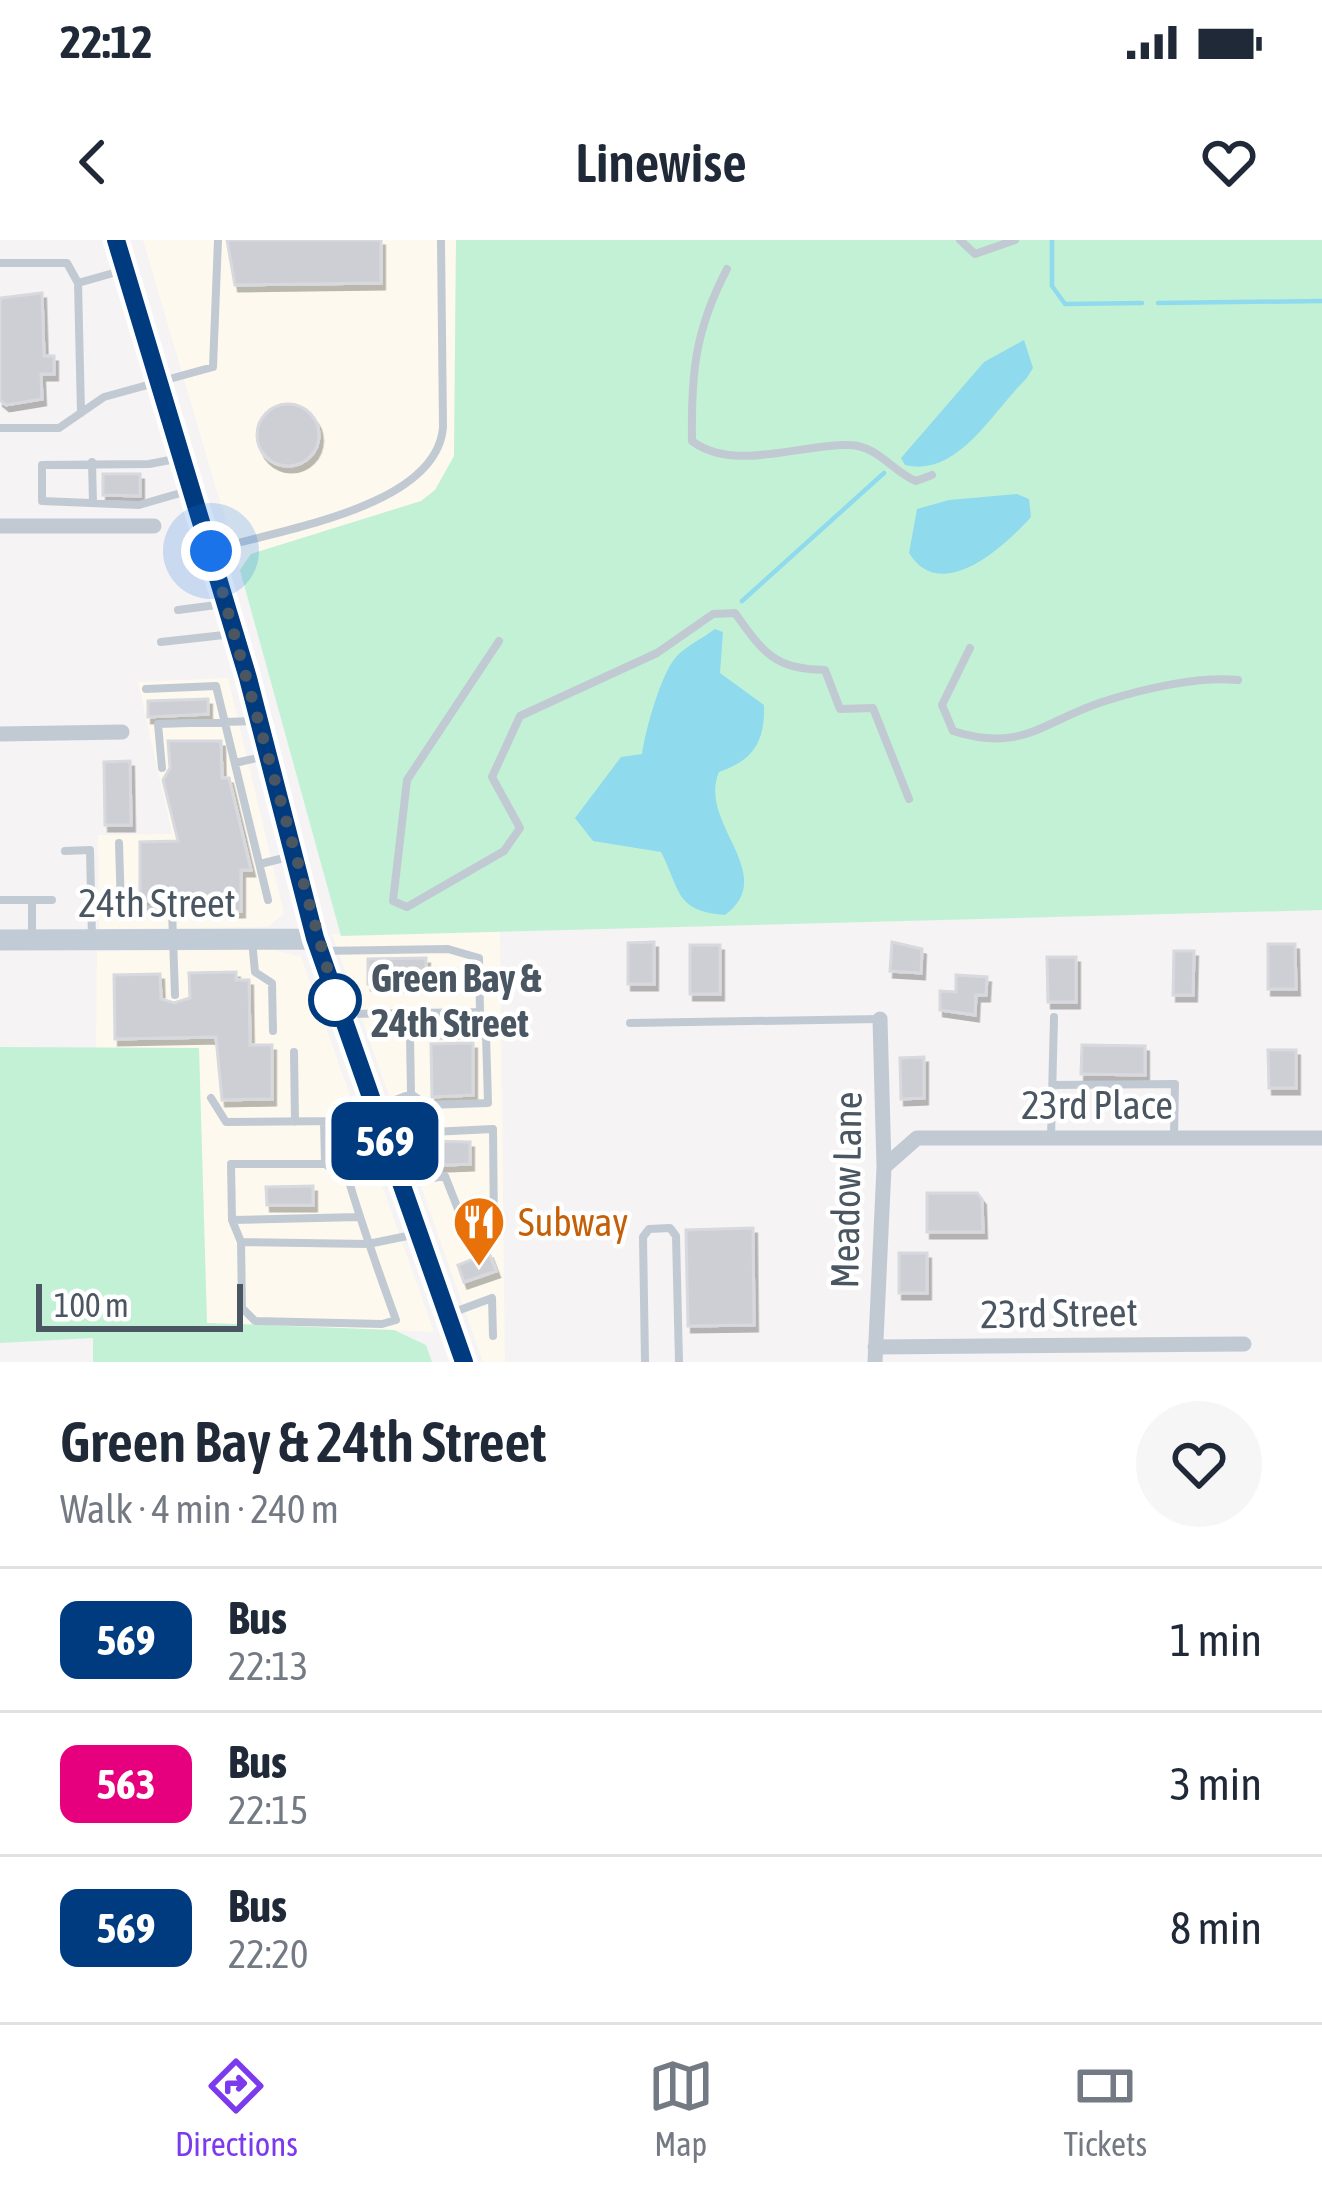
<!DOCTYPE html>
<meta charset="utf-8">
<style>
:root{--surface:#fff;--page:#f6f6f7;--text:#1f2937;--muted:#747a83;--line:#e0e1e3;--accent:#7c3aed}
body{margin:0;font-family:"Asap Condensed",sans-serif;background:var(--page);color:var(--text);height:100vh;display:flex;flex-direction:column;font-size:45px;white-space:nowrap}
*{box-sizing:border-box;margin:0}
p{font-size:39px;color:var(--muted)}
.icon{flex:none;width:66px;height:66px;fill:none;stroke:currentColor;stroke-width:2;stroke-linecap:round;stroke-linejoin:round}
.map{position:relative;height:1122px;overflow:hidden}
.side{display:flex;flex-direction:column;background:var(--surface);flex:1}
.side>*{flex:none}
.badge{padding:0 24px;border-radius:18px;font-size:42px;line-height:78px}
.scale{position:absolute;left:36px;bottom:30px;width:207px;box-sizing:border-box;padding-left:12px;border:6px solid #4a5661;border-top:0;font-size:33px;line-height:42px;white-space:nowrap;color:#4a5661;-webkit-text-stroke:9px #fff;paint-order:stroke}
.you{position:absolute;width:60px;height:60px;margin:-30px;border:9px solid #fff;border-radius:50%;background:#1a73e8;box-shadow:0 0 0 18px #1a73e833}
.map>.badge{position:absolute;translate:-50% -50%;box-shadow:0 0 0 6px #fff}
.round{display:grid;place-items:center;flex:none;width:126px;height:126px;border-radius:63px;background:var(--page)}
.overview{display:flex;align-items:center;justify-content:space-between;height:204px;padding:0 60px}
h1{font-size:57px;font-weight:600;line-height:90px}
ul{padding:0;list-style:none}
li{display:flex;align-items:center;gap:36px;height:144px;padding:0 60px;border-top:3px solid var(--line)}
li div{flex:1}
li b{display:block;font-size:45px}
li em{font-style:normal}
li .badge{min-width:132px;font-weight:700;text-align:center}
.status{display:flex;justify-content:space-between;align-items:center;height:84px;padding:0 60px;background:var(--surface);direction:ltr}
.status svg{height:33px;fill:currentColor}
header{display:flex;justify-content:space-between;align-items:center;height:156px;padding:0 60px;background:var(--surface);font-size:54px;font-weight:600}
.tab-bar{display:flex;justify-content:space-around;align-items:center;height:168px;border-top:3px solid var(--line);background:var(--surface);font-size:33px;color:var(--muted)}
.tab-bar a{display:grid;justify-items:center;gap:6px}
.tab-bar .on{color:var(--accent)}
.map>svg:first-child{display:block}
.commercial{fill:#fdf9ef}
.green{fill:#c3f1d5}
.water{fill:#90daee}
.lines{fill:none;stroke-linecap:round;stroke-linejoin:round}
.stream{stroke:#90daee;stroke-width:4.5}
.building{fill:#cdcfd5;stroke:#d7d9de;stroke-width:3;filter:url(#shadow)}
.lane{stroke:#c1cad2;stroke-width:8}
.street{stroke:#c1cad2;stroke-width:15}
.secondary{stroke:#c1cbd6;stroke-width:21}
.line-casing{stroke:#fff;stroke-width:27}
.line{stroke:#003b80;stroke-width:18}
.walk{stroke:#4a5661;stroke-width:12;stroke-dasharray:0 21.6}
.stop-dot{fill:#fff;stroke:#003b80;stroke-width:6}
.labels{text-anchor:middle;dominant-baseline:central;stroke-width:9;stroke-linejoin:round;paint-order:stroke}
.street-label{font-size:39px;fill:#4a5661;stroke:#fff}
.stop-label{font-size:39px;font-weight:bold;fill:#4a5661;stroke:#fff;text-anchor:start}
.food-label{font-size:39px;fill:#c56008;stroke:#fff;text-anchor:start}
</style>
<div class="status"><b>22:12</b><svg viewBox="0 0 49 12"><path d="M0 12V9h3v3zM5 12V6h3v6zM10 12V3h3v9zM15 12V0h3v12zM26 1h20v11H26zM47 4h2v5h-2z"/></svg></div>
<header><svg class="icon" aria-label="back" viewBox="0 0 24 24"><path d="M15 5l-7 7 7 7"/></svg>Linewise<svg class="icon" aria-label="heart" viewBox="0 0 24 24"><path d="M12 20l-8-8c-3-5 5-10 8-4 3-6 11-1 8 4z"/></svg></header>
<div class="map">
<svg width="1322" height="1122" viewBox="0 0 1322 1122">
<defs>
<filter id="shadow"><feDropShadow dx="3.5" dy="6" stdDeviation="0" flood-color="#0004"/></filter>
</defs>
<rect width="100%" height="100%" fill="#f5f3f3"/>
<!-- commercial -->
<path class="commercial" d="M143 0H456L454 216 435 250 421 261 251 314 240 330Z
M228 438 284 673 268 687 99 689 98 595 172 594 138 442Z
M500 691 505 1122H483L332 694Z
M275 710 301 717 434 1092 207 1083 199 808H96L97 711Z"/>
<!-- green -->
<path class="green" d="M456 0H1322V670L341 696 240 330 251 314 421 261 435 250 454 216Z
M0 807 199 808 207 1083 394 1090 426 1105 432 1122H93V1098L0 1103Z"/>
<!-- water -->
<path class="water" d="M1024 100 1033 128 1026 139C993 171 958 238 905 225L901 218 984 122Z
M1017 254 1029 259 1031 277C1004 307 941 365 909 313L917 269 949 260Z
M715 389 723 392 720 433 764 465C765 501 754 520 719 532 697 583 780 634 725 675 675 671 681 651 661 612L593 601 575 578 621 517 642 514C645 491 661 434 676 417 686 406 703 398 715 389Z"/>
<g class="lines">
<!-- stream -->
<path class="stream" d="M1052 0V46L1065 64 1142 63
M1158 63 1322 61
M742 361 884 233"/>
</g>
<!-- building -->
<path class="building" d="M227 0H381V43L235 45Z
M42 53 44 116H54V134H41L42 159 6 165 0 160V58Z
M257 195a31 31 0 1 1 62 0a31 31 0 1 1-62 0Z
M103 234H140V256L103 255Z
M208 459V474L148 477V461Z
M168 501H221L222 538H229L251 630H241V671H218V660L140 661V602L178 601 163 540 170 528Z
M130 521 131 585H105L104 522Z
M654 702V744H628V703Z
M892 702 922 709 921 733 890 731Z
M1268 704H1295L1296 749H1268Z
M690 705H720V754H690Z
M1174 711H1194L1193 755H1173Z
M1047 717H1076V762H1048Z
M426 718V747L368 744V719Z
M236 732V740H249L250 805H272V859L222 860 216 797 115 799 114 735 160 734 161 759 174 763 190 758 189 733Z
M956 735 987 737 986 755H976L975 775 940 770V751L956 752Z
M473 803V855L432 857 431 804Z
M1082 805 1145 806V835L1081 834Z
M1268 810H1296V848H1269Z
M924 817V858L901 859 900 818Z
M421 901 470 902V924L421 926Z
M313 946V965H267L266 947Z
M927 953H977L982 959 983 992H927Z
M753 988 754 1085 688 1086 686 990Z
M489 1013 496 1031 464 1042 458 1025Z
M899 1013H927V1053H899Z"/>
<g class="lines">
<!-- lane -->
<path class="lane" d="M960 0 975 14 1015 0
M0 23H67L78 43 124 30
M727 29C695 90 691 133 692 201 734 233 803 203 850 205 878 206 892 231 916 241L932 235
M78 43 81 173
M0 188H59L104 157 213 127 218 0
M181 218 149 224 42 225V261L139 265 191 250
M92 222 93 263
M212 310C277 290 437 268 443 187L441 0
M178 370 224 364
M499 401 407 540 393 661 407 667 504 611 520 588 492 537 520 476 657 413 713 374 735 373C764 414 775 429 825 430L840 469 873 468 909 559
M161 402 233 394
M970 408 942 465 953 491C1022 513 1042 482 1102 462 1142 449 1198 436 1238 440
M146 449 216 446 268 660
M235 523 266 516
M162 528 158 484 257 481
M119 603 121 669 172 670 175 755
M65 611 90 610 92 698
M260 624 292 616
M0 660H52
M32 660V698
M252 700 255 732 272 743 273 791
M320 711 448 709 479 718 480 772 348 774
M630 783 879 779
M486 795 488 863 427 865 411 854 410 796Z
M294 812 295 882
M1053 845 1175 844 1174 896
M211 858 226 882 340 881 411 854
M324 882 325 924
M390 894 493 889 494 993 467 992 445 936 402 943
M1051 897 1054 777
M232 980 359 977
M241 1002 232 980 231 924H325L348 938C362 986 379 1033 396 1080L382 1084 255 1081 242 1068 241 1002 368 1004 417 994
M449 1074 492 1058 493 1096
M645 1122 643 997 649 989 670 988 676 996 679 1122"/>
<!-- street -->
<path class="street" d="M0 286H154
M0 494 122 492
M884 927 917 898H1322
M875 1107 1244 1104
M875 1122 884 927 880 779"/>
<!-- secondary -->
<path class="secondary" d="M116 0 248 438 319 711 464 1122
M0 700 315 699"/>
</g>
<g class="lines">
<!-- line casing -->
<g class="line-casing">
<path id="line" d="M116 0 248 438 315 698 464 1122"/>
</g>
<!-- line -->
<use href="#line" class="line"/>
<!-- walk -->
<path class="walk" d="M211 311 340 774 335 760"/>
</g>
<!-- icons -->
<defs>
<g id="restaurant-pin" transform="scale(2.7)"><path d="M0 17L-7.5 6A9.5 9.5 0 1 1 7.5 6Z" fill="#e8710a" stroke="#fff"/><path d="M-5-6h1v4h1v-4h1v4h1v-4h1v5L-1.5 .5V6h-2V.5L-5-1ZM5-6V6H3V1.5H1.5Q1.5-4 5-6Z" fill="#fff"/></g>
</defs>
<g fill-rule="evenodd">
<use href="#restaurant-pin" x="479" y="982"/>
</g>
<!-- markers -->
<circle class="stop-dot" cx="335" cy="760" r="24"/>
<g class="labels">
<!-- street labels -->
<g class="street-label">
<text x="157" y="663">24th Street</text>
<text x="1097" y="865">23rd Place</text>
<text transform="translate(846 950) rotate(-89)">Meadow Lane</text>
<text transform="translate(1059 1073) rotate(-1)">23rd Street</text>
</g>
<!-- stop labels -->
<g class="stop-label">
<text x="371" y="738">Green Bay &amp;<tspan x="371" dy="45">24th Street</tspan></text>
</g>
<!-- food labels -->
<g class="food-label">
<text x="518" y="982">Subway</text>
</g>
</g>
</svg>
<div class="scale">100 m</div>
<div class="you" style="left:211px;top:311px"></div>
<b class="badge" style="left:385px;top:901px;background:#003b80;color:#fff">569</b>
</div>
<section class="side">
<div class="overview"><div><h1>Green Bay &amp; 24th Street</h1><p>Walk · 4 min · 240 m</p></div><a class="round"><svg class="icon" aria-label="heart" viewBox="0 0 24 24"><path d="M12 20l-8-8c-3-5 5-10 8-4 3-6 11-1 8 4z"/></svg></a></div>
<ul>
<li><span class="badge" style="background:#003b80;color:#fff">569</span><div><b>Bus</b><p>22:13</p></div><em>1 min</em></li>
<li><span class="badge" style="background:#e6007e;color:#fff">563</span><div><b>Bus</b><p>22:15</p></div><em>3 min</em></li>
<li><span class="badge" style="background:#003b80;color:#fff">569</span><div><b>Bus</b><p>22:20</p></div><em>8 min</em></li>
</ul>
</section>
<nav class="tab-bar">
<a class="on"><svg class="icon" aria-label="directions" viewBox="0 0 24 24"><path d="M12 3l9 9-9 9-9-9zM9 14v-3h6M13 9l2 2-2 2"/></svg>Directions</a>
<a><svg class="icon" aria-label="map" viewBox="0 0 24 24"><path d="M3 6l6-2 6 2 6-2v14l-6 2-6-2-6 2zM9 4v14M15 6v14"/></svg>Map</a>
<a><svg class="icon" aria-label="tickets" viewBox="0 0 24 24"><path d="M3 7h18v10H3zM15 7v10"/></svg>Tickets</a>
</nav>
